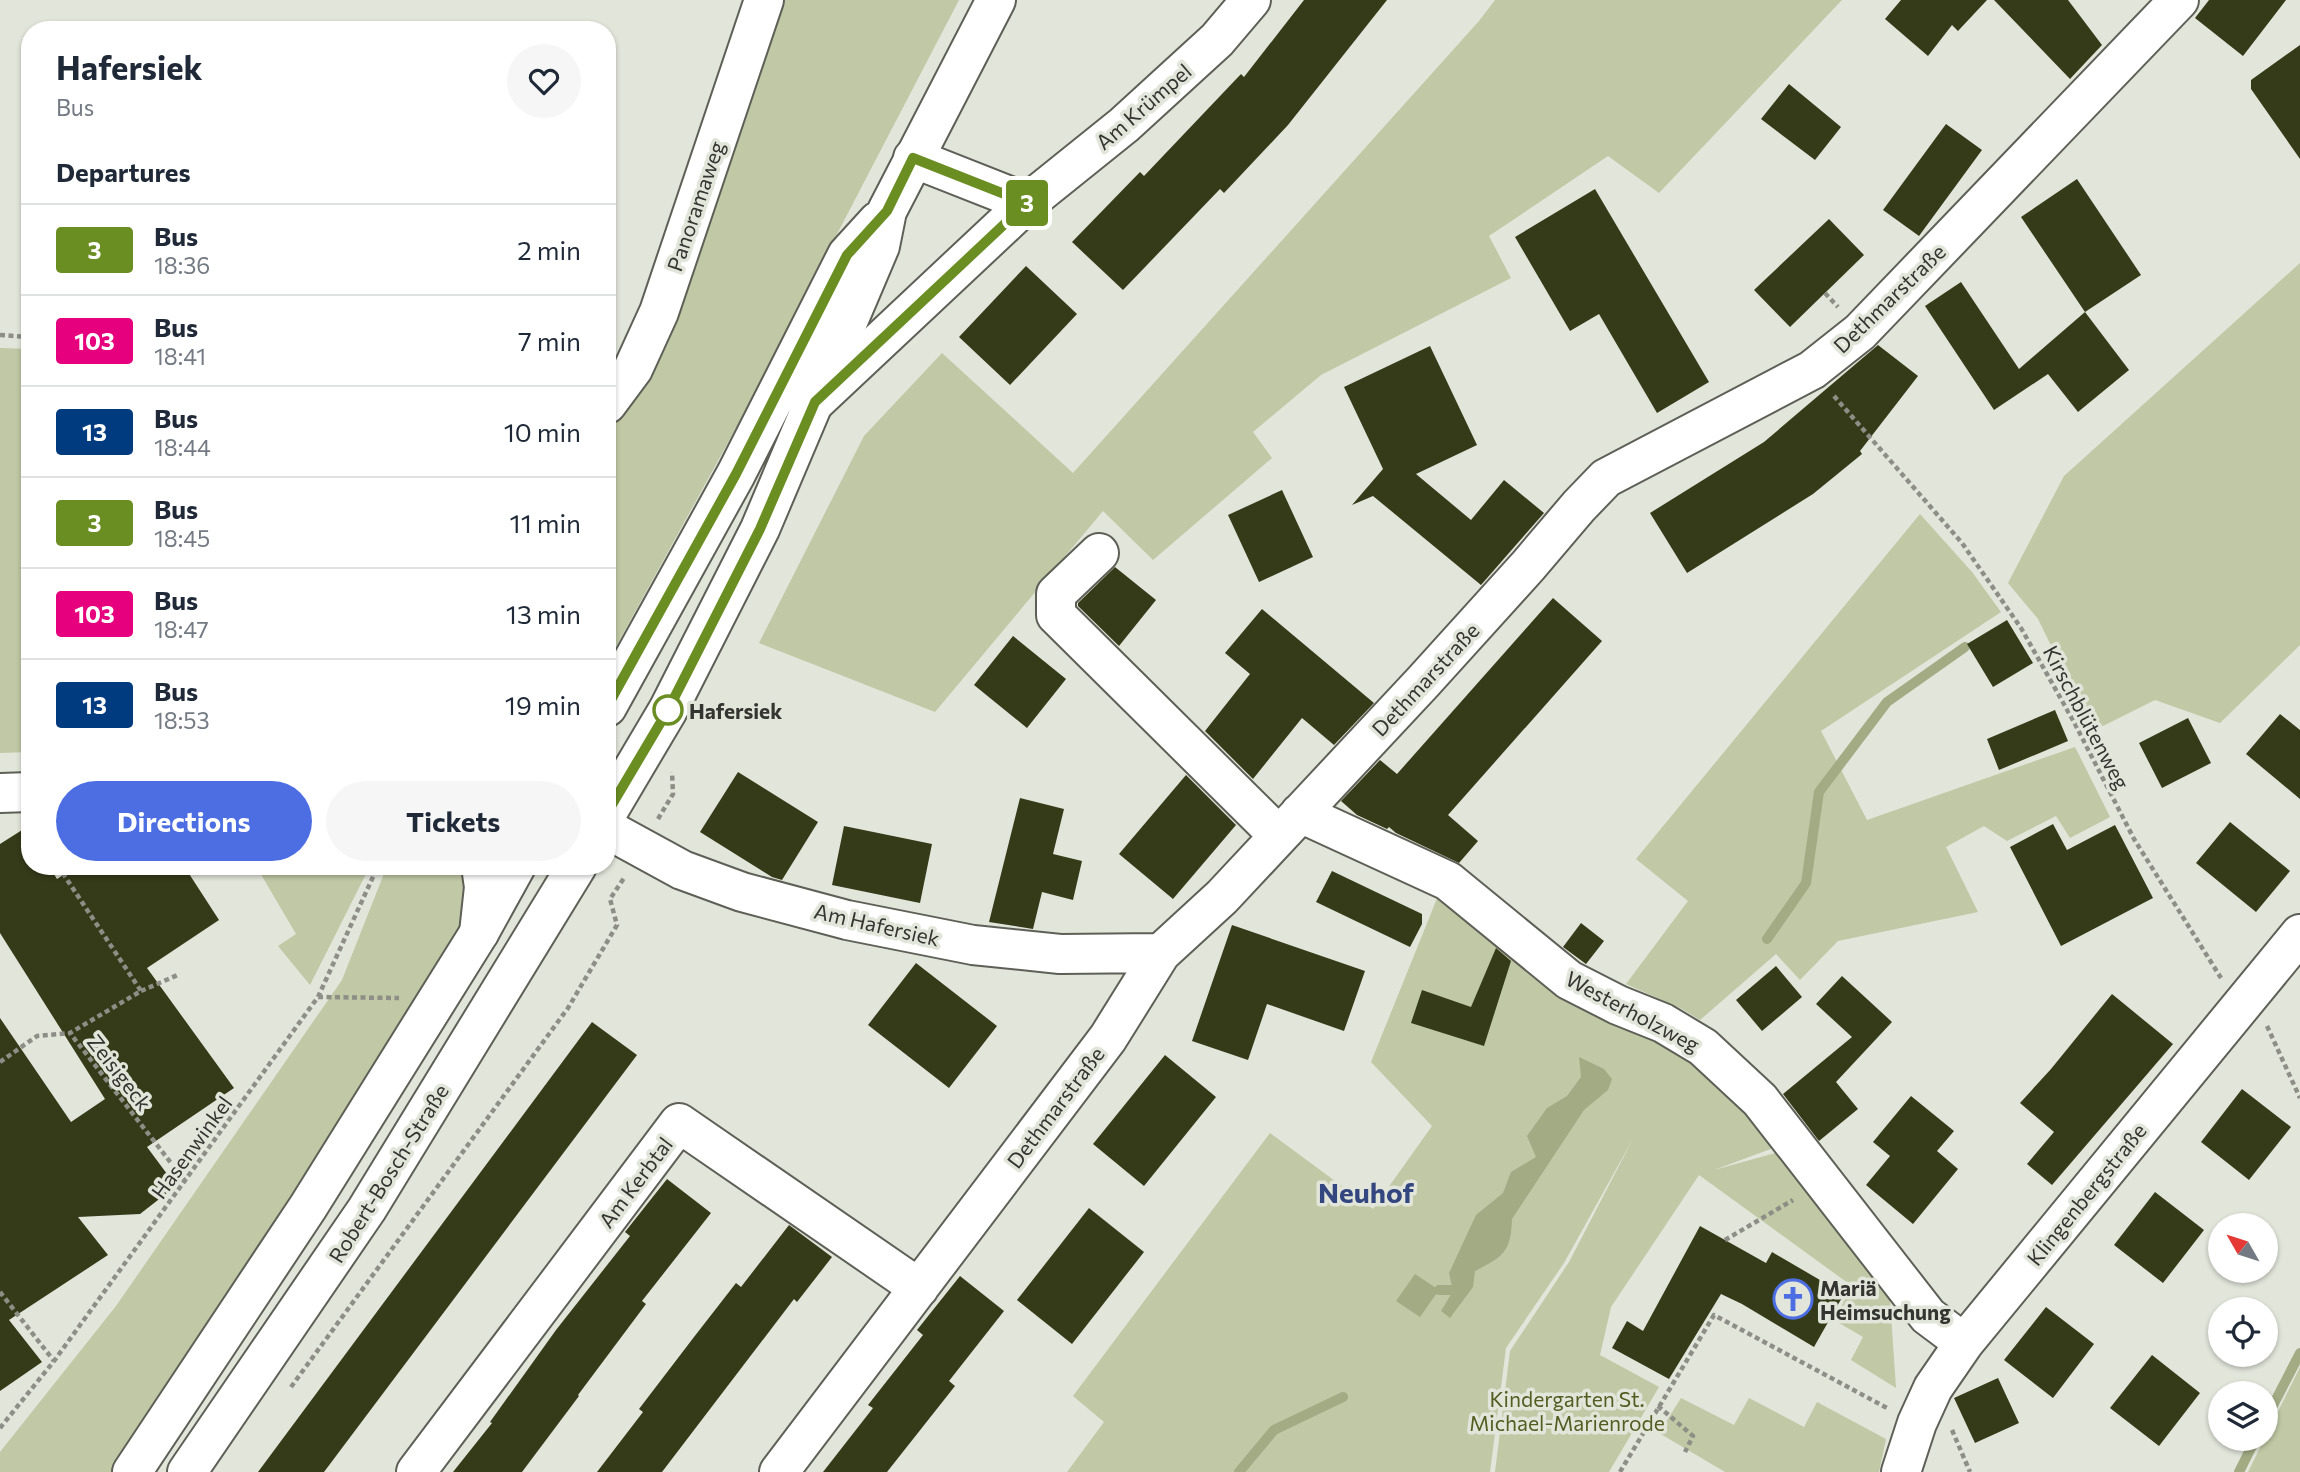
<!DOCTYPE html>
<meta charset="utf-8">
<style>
:root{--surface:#fff;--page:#f6f6f7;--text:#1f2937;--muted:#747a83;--line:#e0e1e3;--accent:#4c6ee2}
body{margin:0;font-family:Commissioner,sans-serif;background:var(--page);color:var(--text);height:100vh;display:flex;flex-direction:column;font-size:26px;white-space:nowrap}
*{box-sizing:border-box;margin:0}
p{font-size:23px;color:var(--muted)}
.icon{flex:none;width:38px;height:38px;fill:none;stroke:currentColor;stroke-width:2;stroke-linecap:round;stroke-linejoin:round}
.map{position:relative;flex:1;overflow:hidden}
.panel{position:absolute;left:21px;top:21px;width:595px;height:854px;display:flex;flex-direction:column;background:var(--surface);border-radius:28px;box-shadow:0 2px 5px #0004}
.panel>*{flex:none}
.badge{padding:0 14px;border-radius:5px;font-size:24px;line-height:46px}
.needle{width:46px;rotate:309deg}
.tools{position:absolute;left:2208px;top:1213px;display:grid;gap:14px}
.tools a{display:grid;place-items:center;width:70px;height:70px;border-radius:50%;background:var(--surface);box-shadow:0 2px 5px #0004;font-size:35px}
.map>.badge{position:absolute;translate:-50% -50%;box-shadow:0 0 0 4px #fff}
h2{padding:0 35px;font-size:26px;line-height:63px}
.round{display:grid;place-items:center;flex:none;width:74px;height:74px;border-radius:37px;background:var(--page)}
.summary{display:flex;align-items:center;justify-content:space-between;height:119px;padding:0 35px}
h1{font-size:33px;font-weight:700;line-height:52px}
.cta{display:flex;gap:14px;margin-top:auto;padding:14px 35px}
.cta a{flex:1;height:80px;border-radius:42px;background:var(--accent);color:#fff;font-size:28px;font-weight:700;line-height:80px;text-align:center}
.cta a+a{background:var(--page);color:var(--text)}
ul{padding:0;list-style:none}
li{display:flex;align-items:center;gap:21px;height:91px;padding:0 35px;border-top:2px solid var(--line)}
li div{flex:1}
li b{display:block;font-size:26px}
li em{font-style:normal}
li .badge{min-width:77px;font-weight:700;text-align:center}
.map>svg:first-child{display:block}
.green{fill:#c0c8a5}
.water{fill:#a2ab84}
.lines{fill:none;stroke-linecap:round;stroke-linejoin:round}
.stream{stroke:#a2ab84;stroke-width:10}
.building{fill:#353b19}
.minor-casing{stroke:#5e6057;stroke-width:42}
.major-casing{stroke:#5e6057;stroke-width:42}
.path{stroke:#8d8f87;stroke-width:4.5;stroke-dasharray:5 3.5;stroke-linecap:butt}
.minor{stroke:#fff;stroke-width:38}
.major{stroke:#fff;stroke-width:38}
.line-casing{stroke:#fff;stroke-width:16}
.line{stroke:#6b8e23;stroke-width:10}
.stop-dot{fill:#fff;stroke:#6b8e23;stroke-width:3.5}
.labels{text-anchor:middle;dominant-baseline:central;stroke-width:7;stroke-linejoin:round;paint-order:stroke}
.street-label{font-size:21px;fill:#343531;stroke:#e2e5da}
.stop-label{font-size:21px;font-weight:bold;fill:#343531;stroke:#e2e5da;text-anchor:start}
.poi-label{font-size:21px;font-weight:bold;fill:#343531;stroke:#e2e5da;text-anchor:start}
.park-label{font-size:21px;fill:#535d21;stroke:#e2e5da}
.district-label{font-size:28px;font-weight:bold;fill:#334680;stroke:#e2e5da}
</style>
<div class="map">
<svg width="2300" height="1472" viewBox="0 0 2300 1472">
<rect width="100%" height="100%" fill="#e2e5da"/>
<!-- green -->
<path class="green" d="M775 0H959L737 426 607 663V418Z
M1495 0H1842L1659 193 1608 156 1489 236 1511 278 1321 375 1253 432 1272 458 1153 560 1103 511 935 712 759 643 864 436 942 353 1073 473 1479 21Z
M2300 263V645L2220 723 2155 700 2093 731 2038 619 2008 583 2064 476Z
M0 348 30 349V752L0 753Z
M1920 514 1972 572 2001 612 1821 731 1867 820 2075 747 2110 817 2070 838 2056 816 2007 841 1984 826 1946 847 1978 912 1838 941 1800 980 1776 954 1700 1020 1682 1009 1626 984 1688 901 1636 859Z
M256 866H370L310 985 278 946 296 934Z
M387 866H464L467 881 460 927 224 1307 111 1472H0V1452L116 1306 342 980Z
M1438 896 1538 981 1676 1046 1745 1107 1776 1147 1714 1170 1779 1152 1811 1189 1890 1300 1896 1388 1851 1360 1863 1337 1834 1320 1852 1286 1699 1175 1611 1307 1600 1355 1659 1387 1609 1472H1495L1510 1351 1569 1262 1634 1137 1564 1263 1506 1348 1490 1472H1067L1104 1422 1073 1396 1270 1133 1373 1209 1432 1126 1371 1062Z
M2300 1367V1472H2248Z
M1681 1398 1734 1425 1749 1398 1804 1427 1817 1402 1886 1439 1879 1472H1725L1659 1433Z"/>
<!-- water -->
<path class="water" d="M1579 1057 1604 1069 1612 1079 1608 1090 1584 1110 1512 1219C1511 1252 1503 1257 1475 1271L1473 1287 1450 1318 1441 1311 1453 1291 1449 1273 1476 1215 1503 1193 1511 1172 1536 1157 1527 1136 1547 1108 1567 1096 1581 1077Z
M1415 1274 1439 1290 1420 1317 1396 1301Z"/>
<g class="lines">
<!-- stream -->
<path class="stream" d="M1767 939 1806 883 1819 792 1887 702 1965 647
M1439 1290H1453
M2266 1419 2300 1353
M1239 1472 1274 1430 1343 1397
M2239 1472 2256 1438"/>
</g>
<!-- building -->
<path class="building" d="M1304 0H1387L1288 125 1224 193 1220 189 1123 290 1072 242 1140 172 1144 176 1241 74 1244 77Z
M1901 0H1987L1958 31 1952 25 1928 56 1885 19Z
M1994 0H2068L2102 45 2070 79Z
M2209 0H2286L2243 56 2195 18Z
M2300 45V159L2251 89V80Z
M1789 84 1841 127 1815 160 1761 119Z
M1946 124 1982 150 1919 236 1883 210Z
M2077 179 2141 275 2085 312 2021 217Z
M1595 189 1709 382 1657 413 1599 314 1570 331 1515 237Z
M1829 219 1864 255 1790 327 1754 290Z
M1026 266 1077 314 1010 385 959 337Z
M1961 282 2019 369 2085 312 2129 370 2078 412 2048 374 1994 410 1925 306Z
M1878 345 1918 376 1860 451 1862 454 1813 494 1687 573 1650 513 1764 442Z
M1430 346 1477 445 1416 474 1471 520 1504 480 1544 513 1481 585 1373 496 1352 505 1383 469 1344 387Z
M1282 490 1313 557 1259 582 1228 515Z
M1115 567 1156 600 1119 646 1078 606V603Z
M1553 598 1602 641 1448 815 1478 841 1459 863 1396 833 1389 827 1387 829 1357 815 1341 801 1380 760 1397 774Z
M1262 609 1374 703 1334 745 1302 718 1253 779 1205 731 1250 674 1225 653Z
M2007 620 2033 663 1993 687 1967 644Z
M1013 636 1066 679 1027 728 974 685Z
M2055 710 2068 741 1999 770 1987 739Z
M2280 714 2300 730V799L2246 754Z
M2188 718 2211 763 2162 788 2139 743Z
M738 772 818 822 782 880 772 877 700 832Z
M1186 775 1236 825 1173 899 1119 854Z
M1020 798 1064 809 1053 854 1082 861 1073 900 1042 892 1033 929 989 922Z
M2230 822 2290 871 2256 912 2196 863Z
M2053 824 2067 850 2115 825 2153 898 2061 946 2010 847Z
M30 825V866H49L57 879 77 866H184L219 920 147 968 234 1088 147 1147 176 1186 140 1214 78 1217 108 1255 9 1320 42 1362 0 1391V1018L71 1122 105 1099 0 933V844Z
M844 826 932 844 920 903 832 885Z
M1332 871 1422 914V924L1410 947 1316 902Z
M1581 923 1604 941 1586 964 1563 947Z
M1232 925 1365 971 1344 1031 1267 1004 1248 1060 1192 1041Z
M1496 948 1511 961 1484 1046 1411 1023 1422 990 1471 1007Z
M916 963 997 1026 949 1088 868 1025Z
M1776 966 1802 997 1762 1031 1736 1000Z
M1842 976 1892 1022 1836 1082 1858 1109 1819 1141 1783 1094 1852 1037 1816 1004Z
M2112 994 2173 1044 2052 1185 2027 1164 2054 1132 2020 1103 2051 1069Z
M592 1022 637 1055 324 1472H258Z
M1165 1055 1216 1097 1144 1186 1093 1144Z
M2242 1089 2291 1127 2249 1180 2201 1142Z
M1911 1096 1954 1131 1937 1151 1958 1169 1913 1224 1866 1185 1890 1156 1873 1142Z
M667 1179 711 1213 642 1301 646 1304 578 1395 579 1396 522 1472H453L492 1423 490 1422 556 1330 630 1236 625 1232Z
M2155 1192 2204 1230 2163 1283 2114 1245Z
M1089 1208 1144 1252 1072 1344 1017 1300Z
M789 1225 832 1257 797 1302 794 1299 662 1472H597L643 1412 639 1409 694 1337 736 1283 741 1287Z
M1700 1226 1766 1263 1772 1252 1844 1294 1814 1347 1742 1304 1721 1294 1669 1379 1612 1348 1627 1321 1643 1331Z
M960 1276 1004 1311 949 1381 955 1386 887 1472H823L873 1408 868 1405 923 1335 917 1330Z
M2046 1307 2094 1344 2053 1398 2004 1360Z
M2152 1355 2200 1393 2159 1446 2110 1408Z
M1998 1378 2019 1423 1975 1443 1954 1398Z"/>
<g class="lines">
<!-- minor casing -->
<g class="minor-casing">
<path id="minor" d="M913 158 1027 203
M815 402 1027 203 1124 125 1217 40 1251 0
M607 404 633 369 659 312 764 0
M1099 553 1056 594V615L1279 836
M0 793 30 792
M1300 813 1448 881 1569 980 1618 1005 1663 1023 1703 1047 1760 1100 1928 1316 1964 1343
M607 829 682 870 742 892 847 920 973 945 1060 954 1161 953
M479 933 484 887 481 866
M416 1472 679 1123 919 1288
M779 1472 1108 1038 1161 953 1222 897 1423 682 1528 566 1579 506 1606 478 1812 370 1860 332 2179 0
M1901 1472 1917 1423 1933 1388 1964 1343 2300 934"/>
</g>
<!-- major casing -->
<g class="major-casing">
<path id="major" d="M607 707 736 474 847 255 878 221
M607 813 668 710 760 529 880 246 887 211 996 0
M132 1472 308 1207 479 933 516 866
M187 1472 367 1209 577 866"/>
</g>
<!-- path -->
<path class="path" d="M1825 293 1838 307
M0 335 30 337
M1834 396 1962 543 2021 628 2074 722 2134 839 2221 978
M658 819 673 794 672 772
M58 866 141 991 70 1033 185 1181
M141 991 180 974
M318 997 399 998
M2267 1026 2300 1098
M0 1062 37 1036 70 1033
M1725 1240 1793 1200
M0 1292 54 1361
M291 1387 568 1008 617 925 610 899 624 878
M1658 1406 1693 1436 1685 1452
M0 1428 54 1361 318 997 378 866
M1952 1430 1970 1472
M1620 1472 1714 1315 1887 1408"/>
<!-- minor -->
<use href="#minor" class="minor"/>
<!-- major -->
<use href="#major" class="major"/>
</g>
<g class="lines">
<!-- line casing -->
<g class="line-casing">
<path id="line" d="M607 707 736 474 847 255 887 211 913 158 1027 203 815 402 760 529 668 710 607 813"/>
</g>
<!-- line -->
<use href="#line" class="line"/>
</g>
<!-- icons -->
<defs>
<g id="church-ring" transform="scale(2.0125)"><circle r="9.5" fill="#e2e5da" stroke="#4c6ee2" stroke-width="1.5"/><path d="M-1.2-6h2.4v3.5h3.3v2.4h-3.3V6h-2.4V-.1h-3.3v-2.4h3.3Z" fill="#4c6ee2"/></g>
</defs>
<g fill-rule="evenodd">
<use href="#church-ring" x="1793" y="1299"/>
</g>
<!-- markers -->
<circle class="stop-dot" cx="668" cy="710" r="14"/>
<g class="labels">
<!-- street labels -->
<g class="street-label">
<text transform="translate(1143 106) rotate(-41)">Am Krümpel</text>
<text transform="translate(695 206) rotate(-71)">Panoramaweg</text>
<text transform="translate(1889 298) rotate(-44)">Dethmarstraße</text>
<text transform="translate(1425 679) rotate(-47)">Dethmarstraße</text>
<text transform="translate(2087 717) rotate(62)">Kirschblütenweg</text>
<text transform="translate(877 924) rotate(13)">Am Hafersiek</text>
<text transform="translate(1633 1011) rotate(28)">Westerholzweg</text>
<text transform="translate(120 1072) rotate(52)">Zeisigeck</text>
<text transform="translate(1055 1107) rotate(-53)">Dethmarstraße</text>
<text transform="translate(191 1147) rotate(-54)">Hasenwinkel</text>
<text transform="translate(388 1173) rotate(-58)">Robert-Bosch-Straße</text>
<text transform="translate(635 1182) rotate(-53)">Am Kerbtal</text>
<text transform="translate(2086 1194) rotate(-51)">Klingenbergstraße</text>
</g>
<!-- stop labels -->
<g class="stop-label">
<text x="689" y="710">Hafersiek</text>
</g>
<!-- poi labels -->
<g class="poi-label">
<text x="1820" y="1287">Mariä<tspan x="1820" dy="24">Heimsuchung</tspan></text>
</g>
<!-- park labels -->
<g class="park-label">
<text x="1567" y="1398">Kindergarten St.<tspan x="1567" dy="24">Michael-Marienrode</tspan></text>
</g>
<!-- district labels -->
<g class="district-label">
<text x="1366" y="1192">Neuhof</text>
</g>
</g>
</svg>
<div class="tools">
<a><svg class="needle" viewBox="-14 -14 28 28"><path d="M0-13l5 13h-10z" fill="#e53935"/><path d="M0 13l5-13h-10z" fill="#747a83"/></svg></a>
<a><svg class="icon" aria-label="locate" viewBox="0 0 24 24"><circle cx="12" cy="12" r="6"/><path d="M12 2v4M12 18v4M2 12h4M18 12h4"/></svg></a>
<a><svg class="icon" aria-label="layers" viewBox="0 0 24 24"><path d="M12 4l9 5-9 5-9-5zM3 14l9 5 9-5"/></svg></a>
</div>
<b class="badge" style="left:1027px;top:203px;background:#6b8e23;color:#fff">3</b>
<section class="panel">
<div class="summary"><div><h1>Hafersiek</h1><p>Bus</p></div><a class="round"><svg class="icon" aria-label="heart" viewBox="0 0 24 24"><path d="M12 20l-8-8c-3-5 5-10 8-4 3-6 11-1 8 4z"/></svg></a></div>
<h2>Departures</h2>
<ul>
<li><span class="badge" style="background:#6b8e23;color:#fff">3</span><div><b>Bus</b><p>18:36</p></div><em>2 min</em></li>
<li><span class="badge" style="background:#e6007e;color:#fff">103</span><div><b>Bus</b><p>18:41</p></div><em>7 min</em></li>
<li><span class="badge" style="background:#003b80;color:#fff">13</span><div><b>Bus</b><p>18:44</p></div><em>10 min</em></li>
<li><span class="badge" style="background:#6b8e23;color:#fff">3</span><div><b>Bus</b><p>18:45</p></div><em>11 min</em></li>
<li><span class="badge" style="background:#e6007e;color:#fff">103</span><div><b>Bus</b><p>18:47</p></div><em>13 min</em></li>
<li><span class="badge" style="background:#003b80;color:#fff">13</span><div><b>Bus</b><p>18:53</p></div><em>19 min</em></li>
</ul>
<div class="cta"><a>Directions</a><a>Tickets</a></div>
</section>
</div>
